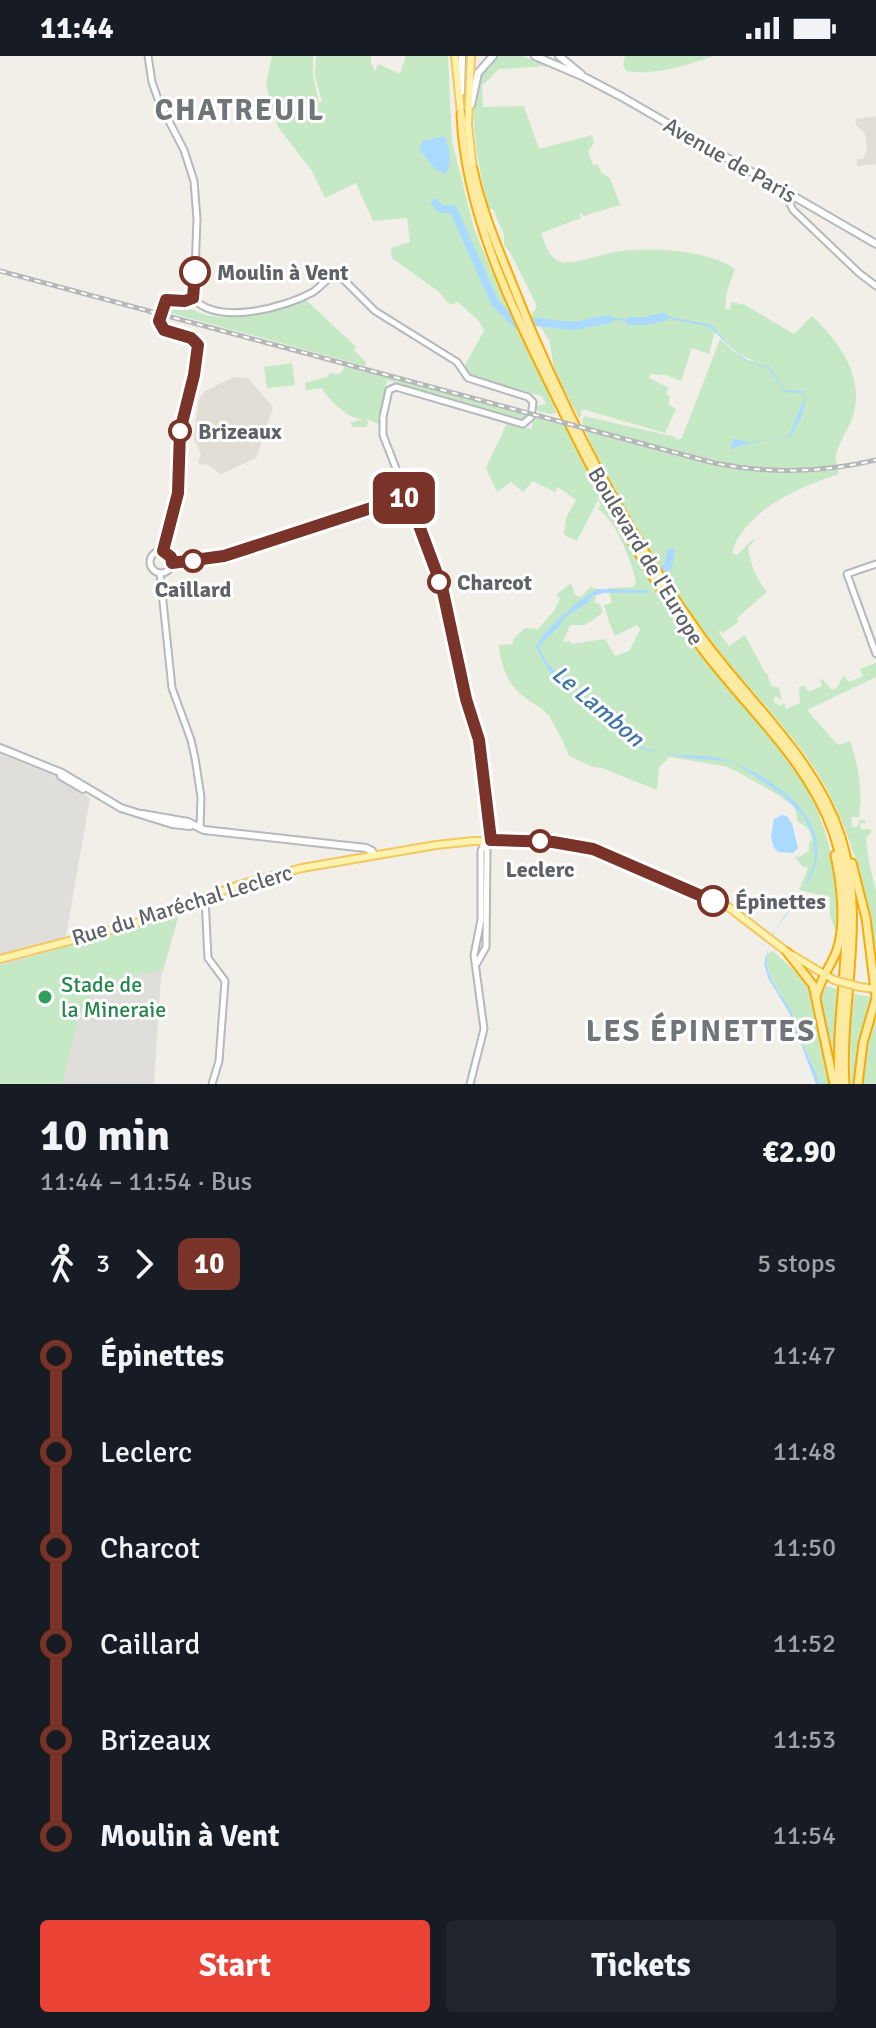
<!DOCTYPE html>
<meta charset="utf-8">
<style>
:root{--surface:#171b24;--page:#20242c;--text:#f1f3f6;--muted:#9ea1a6;--accent:#ea4335}
body{margin:0;font-family:Signika,sans-serif;background:var(--page);color:var(--text);height:100vh;display:flex;flex-direction:column;font-size:30px;white-space:nowrap}
*{box-sizing:border-box;margin:0}
p{font-size:26px;color:var(--muted)}
.icon{flex:none;width:44px;height:44px;fill:none;stroke:currentColor;stroke-width:2;stroke-linecap:round;stroke-linejoin:round}
.map{position:relative;height:1028px;overflow:hidden}
.details{display:flex;flex-direction:column;background:var(--surface);flex:1}
.details>*{flex:none}
.badge{padding:0 16px;border-radius:12px;font-size:28px;line-height:52px}
.map>.badge{position:absolute;translate:-50% -50%;box-shadow:0 0 0 4px #fff}
.legs{display:flex;align-items:center;gap:12px;height:88px;padding:0 40px;font-size:26px}
.legs p{margin-inline-start:auto}
.summary{display:flex;align-items:center;justify-content:space-between;height:136px;padding:0 40px}
h1{font-size:44px;font-weight:800;line-height:60px}
.action{display:flex;gap:16px;margin-top:auto;padding:16px 40px}
.action a{flex:1;height:92px;border-radius:8px;background:var(--accent);color:#fff;font-size:32px;font-weight:800;line-height:92px;text-align:center}
.action a+a{background:var(--page);color:var(--text)}
ul{padding:0 40px;list-style:none}
li{display:flex;align-items:center;gap:28px;height:96px;font-size:30px}
li i{display:grid;place-items:center;width:12px;height:100%;margin:0 10px;background:currentColor}
li i::after{content:'';width:20px;height:20px;margin:-10px;border:6px solid;border-radius:50%;background:var(--surface)}
li p{margin-inline-start:auto}
li:first-child i{background:linear-gradient(#0000 50%,currentColor 0)}
li:last-child i{background:linear-gradient(currentColor 50%,#0000 0)}
.status{display:flex;justify-content:space-between;align-items:center;height:56px;padding:0 40px;background:var(--surface);direction:ltr}
.status svg{height:22px;fill:currentColor}
.map>svg:first-child{display:block}
.industrial{fill:#e0deda}
.education{fill:#e1ded6}
.green{fill:#c5e8c5}
.water{fill:#aadaff}
.lines{fill:none;stroke-linecap:round;stroke-linejoin:round}
.river{stroke:#aadaff;stroke-width:8}
.tertiary-casing{stroke:#b5b8bc;stroke-width:9}
.secondary-casing{stroke:#b6babf;stroke-width:10}
.primary-casing{stroke:#f2c960;stroke-width:10}
.trunk-casing{stroke:#f9ab00;stroke-width:11}
.tertiary{stroke:#fff;stroke-width:5}
.secondary{stroke:#fff;stroke-width:6}
.primary{stroke:#fff2af;stroke-width:6}
.trunk{stroke:#feeaa1;stroke-width:7}
.rail-casing{stroke:#b6b7b8;stroke-width:5}
.rail{stroke:#fff;stroke-width:2;stroke-dasharray:6;stroke-linecap:butt}
.tertiary-bridge-casing{stroke:#b5b8bc;stroke-width:9;stroke-linecap:butt}
.primary-bridge-casing{stroke:#f2c960;stroke-width:10;stroke-linecap:butt}
.tertiary-bridge{stroke:#fff;stroke-width:5}
.primary-bridge{stroke:#fff2af;stroke-width:6}
.line-1-casing{stroke:#fff;stroke-width:18}
.line-1{stroke:#793329;stroke-width:12}
.stop-1-dot{fill:#fff;stroke:#793329;stroke-width:4}
.leisure-dot{fill:#2e9e5b;stroke:#fff;stroke-width:3}
.labels{text-anchor:middle;dominant-baseline:central;stroke-width:6;stroke-linejoin:round;paint-order:stroke}
.street-label{font-size:22px;fill:#5f6368;stroke:#fff}
.stop-label{font-size:22px;font-weight:bold;fill:#5f6368;stroke:#fff;text-anchor:start}
.leisure-label{font-size:22px;fill:#27864d;stroke:#fff;text-anchor:start}
.water-label{font-size:24px;font-style:italic;fill:#4174aa;stroke:#fff}
.district-label{font-size:30px;font-weight:bold;letter-spacing:2px;fill:#70757a;stroke:#fff}
</style>
<div class="status"><b>11:44</b><svg viewBox="0 0 49 12"><path d="M0 12V9h3v3zM5 12V6h3v6zM10 12V3h3v9zM15 12V0h3v12zM26 1h20v11H26zM47 4h2v5h-2z"/></svg></div>
<div class="map">
<svg width="876" height="1028" viewBox="0 0 876 1028">
<rect width="100%" height="100%" fill="#f1efe8"/>
<!-- industrial -->
<path class="industrial" d="M0 698 55 720 90 742 66 880 179 858 161 921 154 1028H0Z"/>
<!-- education -->
<path class="education" d="M876 60V108L857 110V103H863L867 93 865 78 856 69 855 63Z
M233 321 248 322 273 351 256 402 221 418 208 409 198 407 201 398 194 383 198 345 205 335Z"/>
<!-- green -->
<path class="green" d="M272 0H313V20L319 47 322 45 315 20 316 0H371V7L375 15 378 8 400 18 406 0H448L452 85 474 173 514 268 553 345 556 357 549 358 535 354 537 350 546 348 542 340 473 321 465 314 466 307 484 275 479 265 458 246 450 249 439 236 392 202 391 192 410 186 407 162 373 165 356 127 325 142 312 115 278 71 266 28Z
M498 0H522L551 10 499 13 482 30 483 51 524 50 539 93 592 79 594 87 588 95 593 109 597 108 602 117 610 122 620 149 584 160 580 156 581 162 541 177C545 188 549 203 561 206 572 209 602 198 615 196 649 191 707 193 735 213L727 235 725 253 730 254 731 246 745 249 794 278 812 260C839 286 865 320 853 360 849 373 837 388 836 401 835 403 838 413 839 418 802 429 742 456 732 497L737 499 753 483 754 485 748 491C750 506 756 524 767 536L737 562 738 566 723 577 719 574V577L729 590 745 579 765 617H767L771 630 781 632 779 633 782 644 775 640 773 645 780 650 784 647 786 653 800 647 799 631 805 630 808 636 822 630 820 623H822L832 634 837 632 844 619 849 626 863 620 860 613 876 607V621L807 654 836 687 839 689 850 685C859 710 863 738 859 761H851L853 772 858 770 859 764H865V768L860 766 861 773H870L871 776 866 782 869 807 876 835V899C868 842 855 787 828 736 802 686 759 645 724 601 669 532 615 448 582 366L584 360 675 381 677 384 682 382 720 283 742 303 764 308C742 302 731 294 718 275L714 278 709 298 692 292 681 325 666 319 650 318 649 322 669 332 666 337 670 341 668 348 676 353 665 377 582 353 580 364 554 314 550 286 540 270H533L531 260 537 250 510 196 504 189V179L493 153H489C480 118 456 20 498 0Z
M625 0H714C686 9 656 20 626 15L623 9Z
M305 243 356 291 354 294 366 306 365 310 167 256 169 249C185 248 196 257 211 260 236 266 282 251 305 243Z
M292 307 295 329 267 332 264 311Z
M345 310 528 359 521 366 387 324 379 368 366 363 368 367 366 371H353L350 367 363 363C348 363 329 345 322 332L306 334 305 327 327 321 330 317 340 318Z
M533 361 565 369C604 445 645 519 694 589 720 628 755 659 784 696 824 749 841 813 837 878L830 860V841L799 834 808 812 803 811 794 800 799 801 809 795V787L812 783 808 772 798 766 795 752 780 740 738 716 724 710 669 701 659 711 657 734 602 712 593 711 569 700C567 693 554 667 549 660 543 652 532 647 524 641 508 630 500 607 499 589L513 588V583L525 572 538 573 554 555 560 543 556 539 571 527 575 539 581 541 590 531 597 533 595 547 600 548 603 555C600 560 590 566 585 569H570L563 586 570 585 571 588 605 583 615 600 629 595 640 574 637 569 615 580C610 570 607 560 604 549L612 547 608 532 633 531 636 526C632 506 615 463 598 453L601 448 598 444 577 485 564 479 566 462 576 444 558 431 555 436 533 425 523 436 511 426 497 436 486 412 507 367 532 373Z
M179 858 163 914 100 926 80 956 62 1028H0V910Z
M773 895 810 929 826 1018 830 1020 831 1028H820C814 1009 805 992 796 975 794 969 794 962 791 956 783 936 763 921 768 897Z
M826 930 839 934 835 971 834 1015 821 947V940Z
M854 938 872 941 860 990 855 1028H851L850 976Z
M876 957V1028H860L864 996Z"/>
<!-- water -->
<path class="water" d="M444 80C450 90 453 110 445 118L435 113 419 93 423 85Z
M665 260 712 269 733 294 747 304 769 311 785 334 803 335C810 348 798 369 790 381 779 381 737 389 730 394L733 383 750 386 789 380 805 341 802 337 785 336 768 312 742 303 710 271 665 262 632 266 615 264 571 271H561L543 265 571 270 615 262 639 265Z
M598 533 647 534 649 537H604L592 540 588 547 565 561 559 571 539 590C548 616 560 616 578 634 587 642 598 648 606 657 617 669 626 682 642 690 663 701 691 698 713 701 741 704 789 734 805 758 848 824 766 851 767 906 767 924 784 940 791 955 794 961 793 967 796 973 803 991 814 1009 820 1028H816L800 985 792 974 790 958 768 922 764 907 772 879 803 835 815 805 813 779 803 760 783 739 738 709 727 705 689 702 642 693 624 680 601 654 574 632 550 617 536 591C540 577 584 539 598 533Z
M782 759 787 760 792 768 798 792 793 797 778 796 774 792 771 781 774 763Z"/>
<g class="lines">
<!-- river -->
<path class="river" d="M435 147 441 153H453L495 247 517 269
M630 265H646L664 261
M535 266 574 270 609 263
M661 515 668 510 671 496"/>
<!-- tertiary casing -->
<g class="tertiary-casing">
<path id="tertiary" d="M148 0 152 26 159 46 184 94 194 125 197 163 194 241 185 245 168 243 163 250
M789 138 788 144 793 154 859 217 876 230
M193 242C217 270 284 252 313 236 322 230 327 221 338 218L375 255 457 306 468 322 528 341 533 346 531 361 523 368 396 331 389 334 383 361V379L442 531 466 643 479 684 491 784
M159 265 164 274 193 283 198 293 180 375 176 445 163 495
M150 506a11 11 0 1 1 22 0a11 11 0 1 1-22 0Z
M172 507 224 500 408 440
M876 508 847 518 876 598
M160 517 172 632 191 684 195 702 201 741 200 772
M205 842 208 902 225 925 219 1005 212 1028
M477 907 486 891 487 794 485 788
M470 1028 484 973 474 899 481 864V795L485 784"/>
</g>
<!-- secondary casing -->
<g class="secondary-casing">
<path id="secondary" d="M535 0 584 21 622 41 876 188
M559 0 581 18
M461 36 462 0
M471 49 478 17 493 0
M0 692 62 717 121 752 172 768 190 770
M61 720 83 733
M142 758 188 766 204 774 366 792 372 795 374 799"/>
</g>
<!-- primary casing -->
<g class="primary-casing">
<path id="primary" d="M455 0 461 58
M471 0 468 69 473 113
M0 903 130 869 239 829 302 812 436 789 474 785H535L593 793 718 843 787 896 834 924
M860 931 875 933"/>
</g>
<!-- trunk casing -->
<g class="trunk-casing">
<path id="trunk" d="M461 58C465 158 513 254 557 343 599 429 645 517 703 594 748 654 807 703 833 776 862 859 834 943 839 1028
M473 113C481 152 497 190 512 227 558 345 626 477 700 579 748 646 815 701 841 781 867 863 840 945 845 1028
M852 807 866 862 876 942 863 987 858 1028
M787 896 813 929 834 1028
M816 941C820 923 831 910 837 894 846 867 841 827 835 799"/>
</g>
<!-- tertiary -->
<use href="#tertiary" class="tertiary"/>
<!-- secondary -->
<use href="#secondary" class="secondary"/>
<!-- primary -->
<use href="#primary" class="primary"/>
<!-- trunk -->
<use href="#trunk" class="trunk"/>
<!-- rail casing -->
<g class="rail-casing">
<path id="rail" d="M0 215 714 407C769 418 822 417 876 404"/>
</g>
<!-- rail -->
<use href="#rail" class="rail"/>
<!-- tertiary-bridge casing -->
<g class="tertiary-bridge-casing">
<path id="tertiary-bridge" d="M159 265 163 250"/>
</g>
<!-- primary-bridge casing -->
<g class="primary-bridge-casing">
<path id="primary-bridge" d="M834 924 860 931"/>
</g>
<!-- tertiary-bridge -->
<use href="#tertiary-bridge" class="tertiary-bridge"/>
<!-- primary-bridge -->
<use href="#primary-bridge" class="primary-bridge"/>
</g>
<g class="lines">
<!-- line-1 casing -->
<g class="line-1-casing">
<path id="line-1" d="M195 216 193 242 185 245 166 244 159 265 164 274 191 282 198 289 194 319 180 375 178 437 163 495 171 501 172 507 224 500 408 440 442 531 466 643 479 684 491 784 553 786 593 793 713 845"/>
</g>
<!-- line-1 -->
<use href="#line-1" class="line-1"/>
</g>
<!-- markers -->
<g class="stop-1-dot">
<circle cx="195" cy="216" r="14"/>
<circle cx="180" cy="375" r="10"/>
<circle cx="193" cy="505" r="10"/>
<circle cx="439" cy="526" r="10"/>
<circle cx="540" cy="785" r="10"/>
<circle cx="713" cy="845" r="14"/>
</g>
<circle class="leisure-dot" cx="45" cy="941" r="8"/>
<g class="labels">
<!-- street labels -->
<g class="street-label">
<text transform="translate(730 104) rotate(30)">Avenue de Paris</text>
<text transform="translate(646 500) rotate(59)">Boulevard de l'Europe</text>
<text transform="translate(182 849) rotate(-17)">Rue du Maréchal Leclerc</text>
</g>
<!-- stop labels -->
<g class="stop-label">
<text x="217" y="216">Moulin à Vent</text>
<text x="198" y="375">Brizeaux</text>
<text x="457" y="526">Charcot</text>
<text x="193" y="533" text-anchor="middle">Caillard</text>
<text x="540" y="813" text-anchor="middle">Leclerc</text>
<text x="735" y="845">Épinettes</text>
</g>
<!-- leisure labels -->
<g class="leisure-label">
<text x="61" y="928">Stade de<tspan x="61" dy="25">la Mineraie</tspan></text>
</g>
<!-- water labels -->
<g class="water-label">
<text transform="translate(598 650) rotate(40)">Le Lambon</text>
</g>
<!-- district labels -->
<g class="district-label">
<text x="240" y="54">CHATREUIL</text>
<text x="701" y="975">LES ÉPINETTES</text>
</g>
</g>
</svg>
<b class="badge" style="left:404px;top:442px;background:#793329;color:#fff">10</b>
</div>
<section class="details">
<div class="summary"><div><h1>10 min</h1><p>11:44 – 11:54 · Bus</p></div><b>€2.90</b></div>
<div class="legs"><svg class="icon" aria-label="walk" viewBox="0 0 24 24"><circle cx="13" cy="4" r="2"/><path d="M13 8l-2 6 4 7M11 14l-3 7M7 12l3-4h3l4 4"/></svg>3<svg class="icon" aria-label="forward" viewBox="0 0 24 24"><path d="M9 5l7 7-7 7"/></svg><b class="badge" style="background:#793329;color:#fff">10</b><p>5 stops</p></div>
<ul>
<li><i style="color:#793329"></i><b>Épinettes</b><p>11:47</p></li>
<li><i style="color:#793329"></i><span>Leclerc</span><p>11:48</p></li>
<li><i style="color:#793329"></i><span>Charcot</span><p>11:50</p></li>
<li><i style="color:#793329"></i><span>Caillard</span><p>11:52</p></li>
<li><i style="color:#793329"></i><span>Brizeaux</span><p>11:53</p></li>
<li><i style="color:#793329"></i><b>Moulin à Vent</b><p>11:54</p></li>
</ul>
<div class="action"><a>Start</a><a>Tickets</a></div>
</section>
